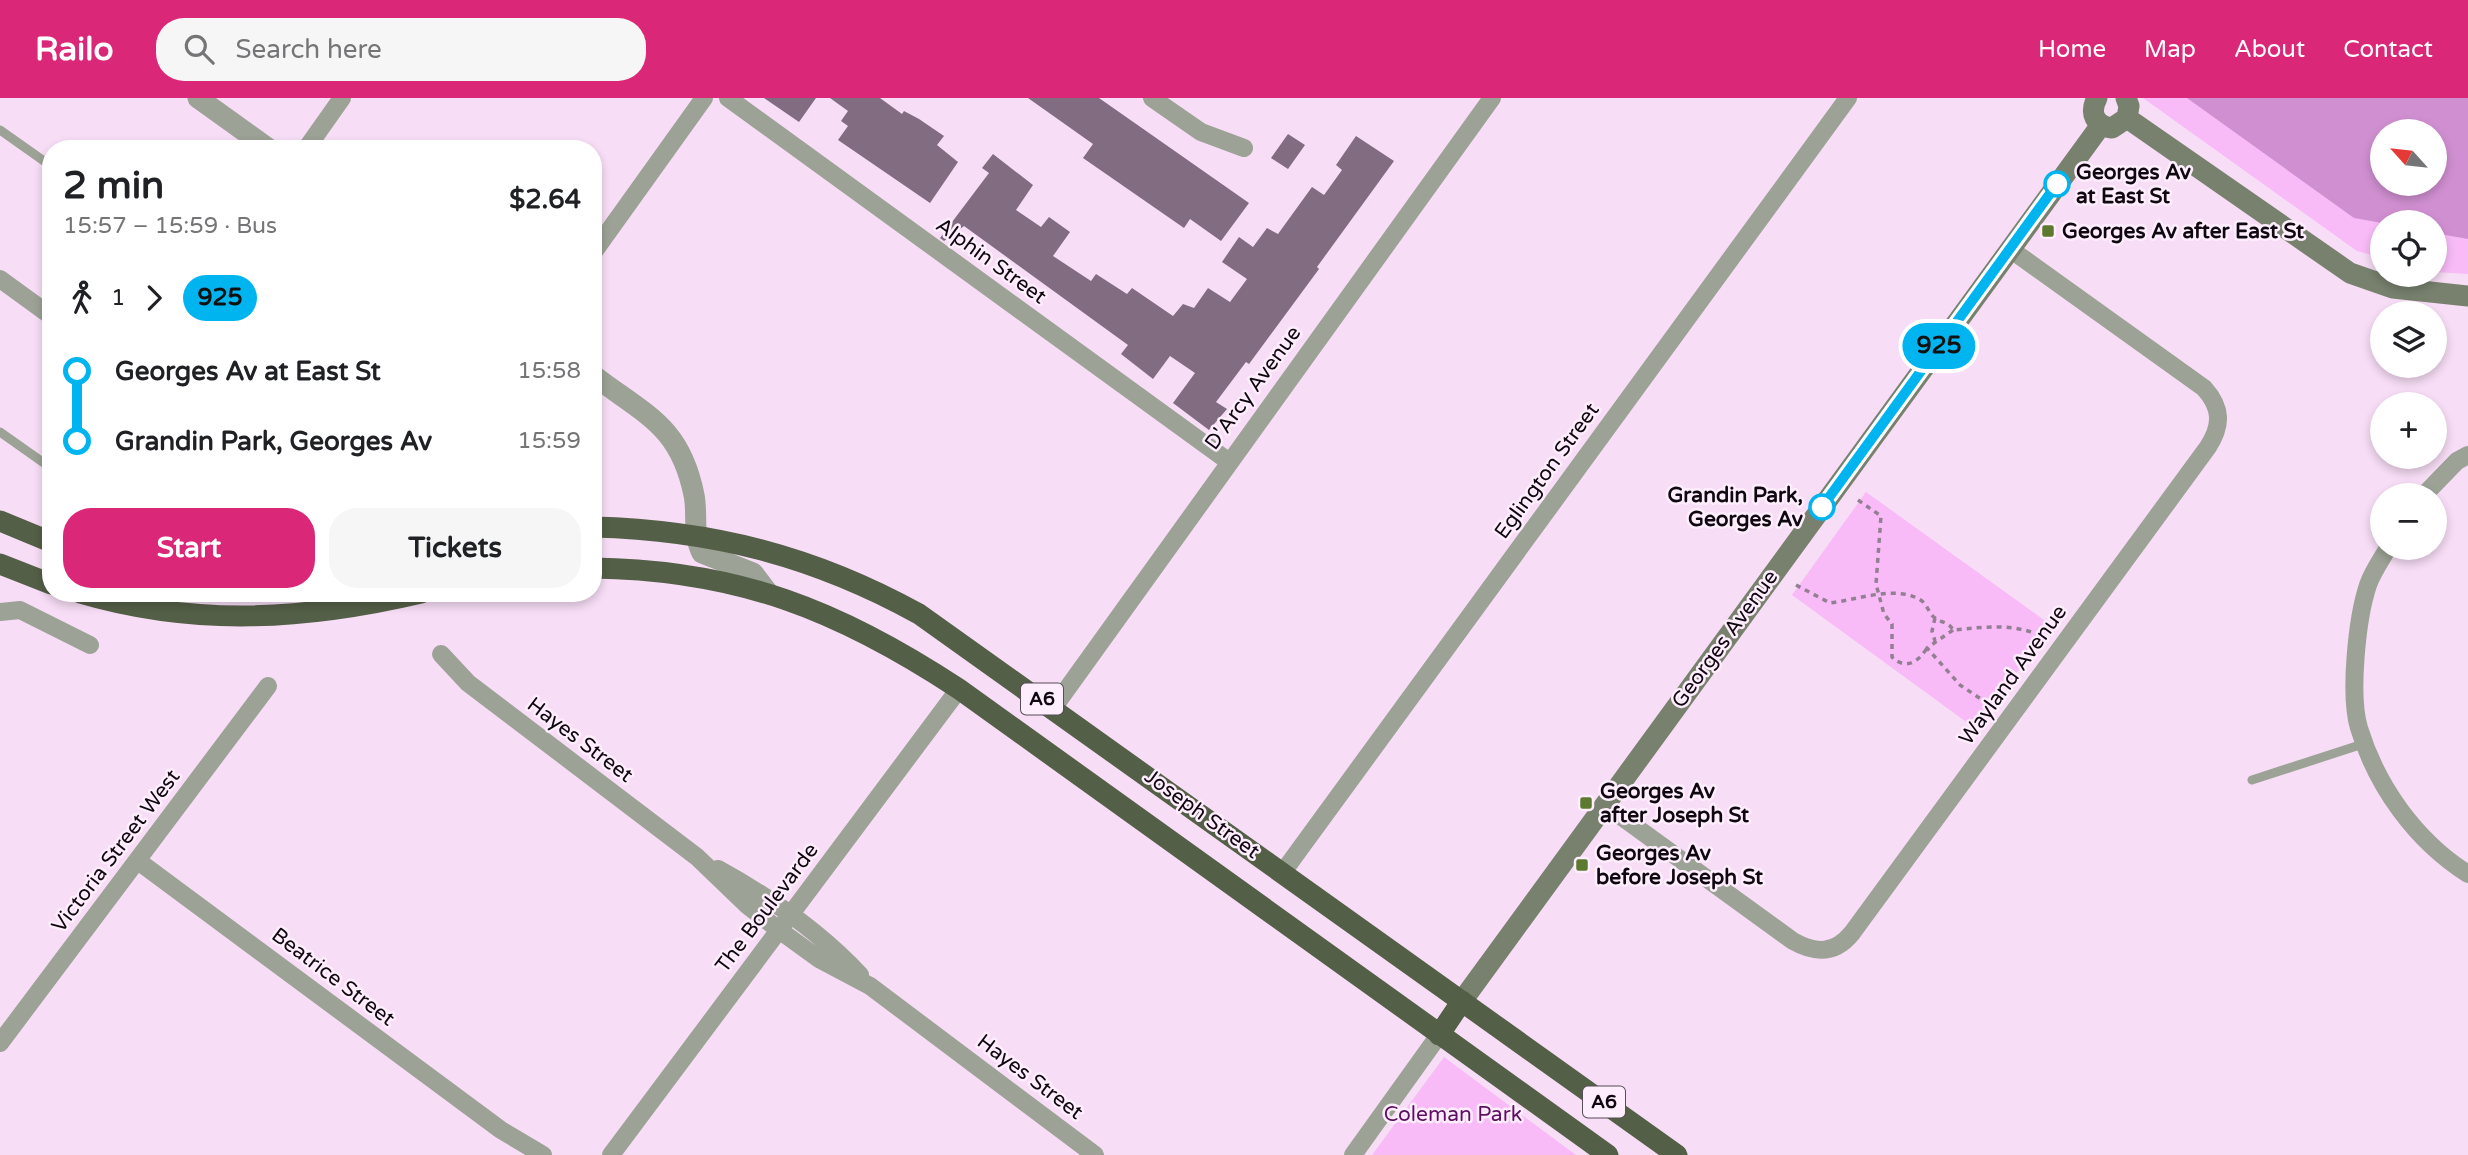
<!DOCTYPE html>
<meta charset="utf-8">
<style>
:root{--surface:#fff;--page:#f6f6f6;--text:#202124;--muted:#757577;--accent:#db2777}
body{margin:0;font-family:"Varela Round",sans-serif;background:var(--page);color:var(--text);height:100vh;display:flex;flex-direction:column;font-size:26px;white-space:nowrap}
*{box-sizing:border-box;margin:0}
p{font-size:23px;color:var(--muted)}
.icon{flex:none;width:38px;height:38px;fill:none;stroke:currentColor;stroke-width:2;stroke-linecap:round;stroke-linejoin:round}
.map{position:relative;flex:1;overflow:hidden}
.panel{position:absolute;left:42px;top:42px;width:560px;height:462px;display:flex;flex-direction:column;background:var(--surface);border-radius:28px;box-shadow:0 4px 10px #0003}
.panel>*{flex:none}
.badge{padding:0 14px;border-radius:23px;font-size:24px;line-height:46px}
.needle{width:46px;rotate:297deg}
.controls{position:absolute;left:2370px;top:21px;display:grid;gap:14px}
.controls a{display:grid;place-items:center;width:77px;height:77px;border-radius:50%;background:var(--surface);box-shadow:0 4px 10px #0003;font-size:35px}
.map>.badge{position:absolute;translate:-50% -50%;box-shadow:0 0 0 4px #fff}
.legs{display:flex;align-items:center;gap:10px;height:77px;padding:0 21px;font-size:23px}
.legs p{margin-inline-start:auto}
.overview{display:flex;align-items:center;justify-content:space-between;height:119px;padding:0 21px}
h1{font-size:38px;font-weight:800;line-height:52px}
.button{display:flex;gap:14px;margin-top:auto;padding:14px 21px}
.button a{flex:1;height:80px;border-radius:28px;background:var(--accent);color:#fff;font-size:28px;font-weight:800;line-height:80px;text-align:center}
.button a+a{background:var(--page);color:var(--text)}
ul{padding:0 21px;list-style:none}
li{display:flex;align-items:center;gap:24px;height:70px;font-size:26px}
li i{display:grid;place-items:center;width:10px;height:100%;margin:0 9px;background:currentColor}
li i::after{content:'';width:18px;height:18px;margin:-9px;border:5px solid;border-radius:50%;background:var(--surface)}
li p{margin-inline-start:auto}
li:first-child i{background:linear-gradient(#0000 50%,currentColor 0)}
li:last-child i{background:linear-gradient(currentColor 50%,#0000 0)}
header{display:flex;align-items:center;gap:42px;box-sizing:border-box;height:98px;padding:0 35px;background:var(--accent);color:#fff}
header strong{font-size:33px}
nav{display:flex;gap:38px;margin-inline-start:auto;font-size:24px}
.search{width:490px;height:63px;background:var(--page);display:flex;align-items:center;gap:18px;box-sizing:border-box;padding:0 24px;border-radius:28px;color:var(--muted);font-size:26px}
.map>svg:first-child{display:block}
.green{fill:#f8bbf8;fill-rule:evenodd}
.forest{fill:#d08fd1;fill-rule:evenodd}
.building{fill:#826c82}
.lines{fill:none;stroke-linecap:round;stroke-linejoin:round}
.path{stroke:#928092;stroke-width:3.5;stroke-dasharray:5 5;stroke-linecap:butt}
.service{stroke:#9ca295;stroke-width:9}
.minor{stroke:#9ca295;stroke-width:18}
.tertiary{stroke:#9ca295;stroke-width:21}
.secondary{stroke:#78816e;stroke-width:21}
.trunk{stroke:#545f47;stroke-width:21}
.line-1-casing{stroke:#fff;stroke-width:16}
.line-1{stroke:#00b5ef;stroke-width:10}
.stop-1-dot{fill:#fff;stroke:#00b5ef;stroke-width:3.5}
.poi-dot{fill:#5c792f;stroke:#feeefd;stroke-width:2.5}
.labels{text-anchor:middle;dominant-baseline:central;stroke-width:5;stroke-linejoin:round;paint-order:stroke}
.shield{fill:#feeefd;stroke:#574d57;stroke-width:2}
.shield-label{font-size:19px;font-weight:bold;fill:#100810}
.stop-label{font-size:21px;font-weight:bold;fill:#100810;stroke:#feeefd;text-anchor:start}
.poi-label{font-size:21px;font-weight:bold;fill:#100810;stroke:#feeefd;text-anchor:start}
.street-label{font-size:21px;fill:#100810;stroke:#feeefd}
.park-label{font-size:21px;fill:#5f0f63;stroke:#feeefd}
</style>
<header>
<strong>Railo</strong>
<div class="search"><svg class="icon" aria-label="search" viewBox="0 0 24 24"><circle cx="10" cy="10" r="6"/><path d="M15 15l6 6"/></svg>Search here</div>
<nav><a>Home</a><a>Map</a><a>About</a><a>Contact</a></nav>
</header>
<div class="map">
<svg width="2468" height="1057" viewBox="0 0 2468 1057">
<rect width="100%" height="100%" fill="#f7ddf6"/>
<!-- green -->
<path class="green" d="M2143 0H2468V176L2434 174V124H2382V160L2357 153ZM2382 33H2434V86H2382Z
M1866 394 2051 527 1976 631 1792 497Z
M1444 959 1576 1057H1372Z"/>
<!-- forest -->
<path class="forest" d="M2187 0H2468V141L2434 135V124L2382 125 2354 120ZM2382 33H2434V86H2382Z"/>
<!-- building -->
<path class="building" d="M764 0H816L799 24Z
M830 0H880L902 16 904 13 919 21 944 38 937 47 958 64 930 105 838 42 848 28 841 23 848 13Z
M1028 0H1099L1249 105 1221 143 1190 121 1184 130 1083 60 1093 46Z
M1288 36 1305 47 1288 71 1271 60Z
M1356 38 1394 63 1317 169 1319 171 1249 266 1246 264 1216 304 1227 311 1209 332 1173 305 1195 275 1170 258 1153 281 1121 256 1128 247 964 128 944 143 940 140 989 75 982 70 993 56 1033 87 1016 112 1041 129 1049 119 1070 134 1053 158 1091 183 1096 176 1127 196 1132 190 1173 218 1183 206 1194 210 1208 190 1230 204 1247 181 1222 164 1239 139 1253 149 1267 130 1278 136 1312 89 1324 97 1342 72 1336 67Z"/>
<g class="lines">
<!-- path -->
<path class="path" d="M1858 402 1881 418 1876 486 1884 516 1892 526V559C1906 573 1919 563 1927 550
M1796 487 1830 505C1856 502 1898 486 1922 503 1928 508 1929 516 1935 520 1942 525 1949 524 1953 532 1986 529 2017 524 2047 541
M1935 520 1932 533 1935 543
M1953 532 1927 550 1960 587 1996 611"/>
<!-- service -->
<path class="service" d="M0 32 51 68
M0 334 51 370
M2252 682 2366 645"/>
<!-- minor -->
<path class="minor" d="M728 0 1228 363
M1152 0 1201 34 1244 50
M306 51 342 0
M593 155 704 0
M0 181 51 218
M2424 397 2457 363 2468 357
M2388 450C2381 462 2372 475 2368 487 2357 520 2349 597 2359 630 2377 689 2416 743 2468 776
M0 514 20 512 90 547
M441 556 468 585 697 759 748 808 779 832 819 861 870 888 1095 1057
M1054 609 1492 0
M1604 706 1793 843C1816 856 1835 856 1852 835L2208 349C2222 327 2222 310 2204 290L2010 151
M138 763 501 1032 543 1057
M718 771C771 800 819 833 860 877
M1283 774 1848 0
M0 945 268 588
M611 1057 959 591
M1353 1057 1439 937"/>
<!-- tertiary -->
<path class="tertiary" d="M198 0 269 51
M593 277C645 317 680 327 694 397 698 416 692 435 702 455L753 475 769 496"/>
<!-- secondary -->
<path class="secondary" d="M2097 0C2089 15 2095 28 2112 30L2127 20 2129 8 2126 0
M2127 20 2350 175 2393 190 2468 198
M1462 903 2101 27"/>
<!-- trunk -->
<path class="trunk" d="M0 423 51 444
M593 429C712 432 814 458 919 516L1677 1057
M0 466 51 486
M593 470C738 472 839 512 959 591L1608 1057
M80 495C195 529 306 522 421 495
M1439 937 1462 903"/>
</g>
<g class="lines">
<!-- line-1 casing -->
<g class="line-1-casing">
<path id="line-1" d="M1822 409 2057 86"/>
</g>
<!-- line-1 -->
<use href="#line-1" class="line-1"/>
</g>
<!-- markers -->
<g class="stop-1-dot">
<circle cx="2057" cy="86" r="12"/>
<circle cx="1822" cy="409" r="12"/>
</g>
<g class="poi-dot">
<rect x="2041" y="126" width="14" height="14" rx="3.5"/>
<rect x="1579" y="698" width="14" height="14" rx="3.5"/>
<rect x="1575" y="760" width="14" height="14" rx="3.5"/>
</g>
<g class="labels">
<!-- shield labels -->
<g class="shield">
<rect x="1021" y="585.5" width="42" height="31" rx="5"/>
<rect x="1583" y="988.5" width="42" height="31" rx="5"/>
</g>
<g class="shield-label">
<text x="1042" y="601">A6</text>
<text x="1604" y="1004">A6</text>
</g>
<!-- stop labels -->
<g class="stop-label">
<text x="2076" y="74">Georges Av<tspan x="2076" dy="24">at East St</tspan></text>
<text x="1803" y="397" text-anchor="end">Grandin Park,<tspan x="1803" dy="24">Georges Av</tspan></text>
</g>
<!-- poi labels -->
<g class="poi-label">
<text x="2062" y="133">Georges Av after East St</text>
<text x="1600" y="693">Georges Av<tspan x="1600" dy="24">after Joseph St</tspan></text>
<text x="1596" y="755">Georges Av<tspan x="1596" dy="24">before Joseph St</tspan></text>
</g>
<!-- street labels -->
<g class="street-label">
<text transform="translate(991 163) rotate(36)">Alphin Street</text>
<text transform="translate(1253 290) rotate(-54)">D'Arcy Avenue</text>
<text transform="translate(1547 373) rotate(-54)">Eglington Street</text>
<text transform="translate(1725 541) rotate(-54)">Georges Avenue</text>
<text transform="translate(2013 577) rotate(-54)">Wayland Avenue</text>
<text transform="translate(580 642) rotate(37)">Hayes Street</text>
<text transform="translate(1202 716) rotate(36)">Joseph Street</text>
<text transform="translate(116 753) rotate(-53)">Victoria Street West</text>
<text transform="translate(767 810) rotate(-53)">The Boulevarde</text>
<text transform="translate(333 879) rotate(37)">Beatrice Street</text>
<text transform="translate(1030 979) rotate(37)">Hayes Street</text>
</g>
<!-- park labels -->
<g class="park-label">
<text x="1453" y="1016">Coleman Park</text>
</g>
</g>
</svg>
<div class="controls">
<a><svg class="needle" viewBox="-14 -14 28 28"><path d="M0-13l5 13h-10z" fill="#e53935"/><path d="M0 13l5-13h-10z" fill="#757577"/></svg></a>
<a><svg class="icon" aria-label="locate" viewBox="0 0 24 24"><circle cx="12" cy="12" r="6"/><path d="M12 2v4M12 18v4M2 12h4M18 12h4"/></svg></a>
<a><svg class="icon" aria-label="layers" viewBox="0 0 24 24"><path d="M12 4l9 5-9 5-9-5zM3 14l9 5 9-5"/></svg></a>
<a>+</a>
<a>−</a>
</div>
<b class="badge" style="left:1939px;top:248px;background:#00b5ef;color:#111">925</b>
<section class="panel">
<div class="overview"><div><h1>2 min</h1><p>15:57 – 15:59 · Bus</p></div><b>$2.64</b></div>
<div class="legs"><svg class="icon" aria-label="walk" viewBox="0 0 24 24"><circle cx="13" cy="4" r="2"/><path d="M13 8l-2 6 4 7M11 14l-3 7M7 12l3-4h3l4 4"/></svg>1<svg class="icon" aria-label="forward" viewBox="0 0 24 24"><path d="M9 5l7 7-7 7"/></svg><b class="badge" style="background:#00b5ef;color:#111">925</b></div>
<ul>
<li><i style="color:#00b5ef"></i><b>Georges Av at East St</b><p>15:58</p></li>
<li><i style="color:#00b5ef"></i><b>Grandin Park, Georges Av</b><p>15:59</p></li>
</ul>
<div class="button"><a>Start</a><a>Tickets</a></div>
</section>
</div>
